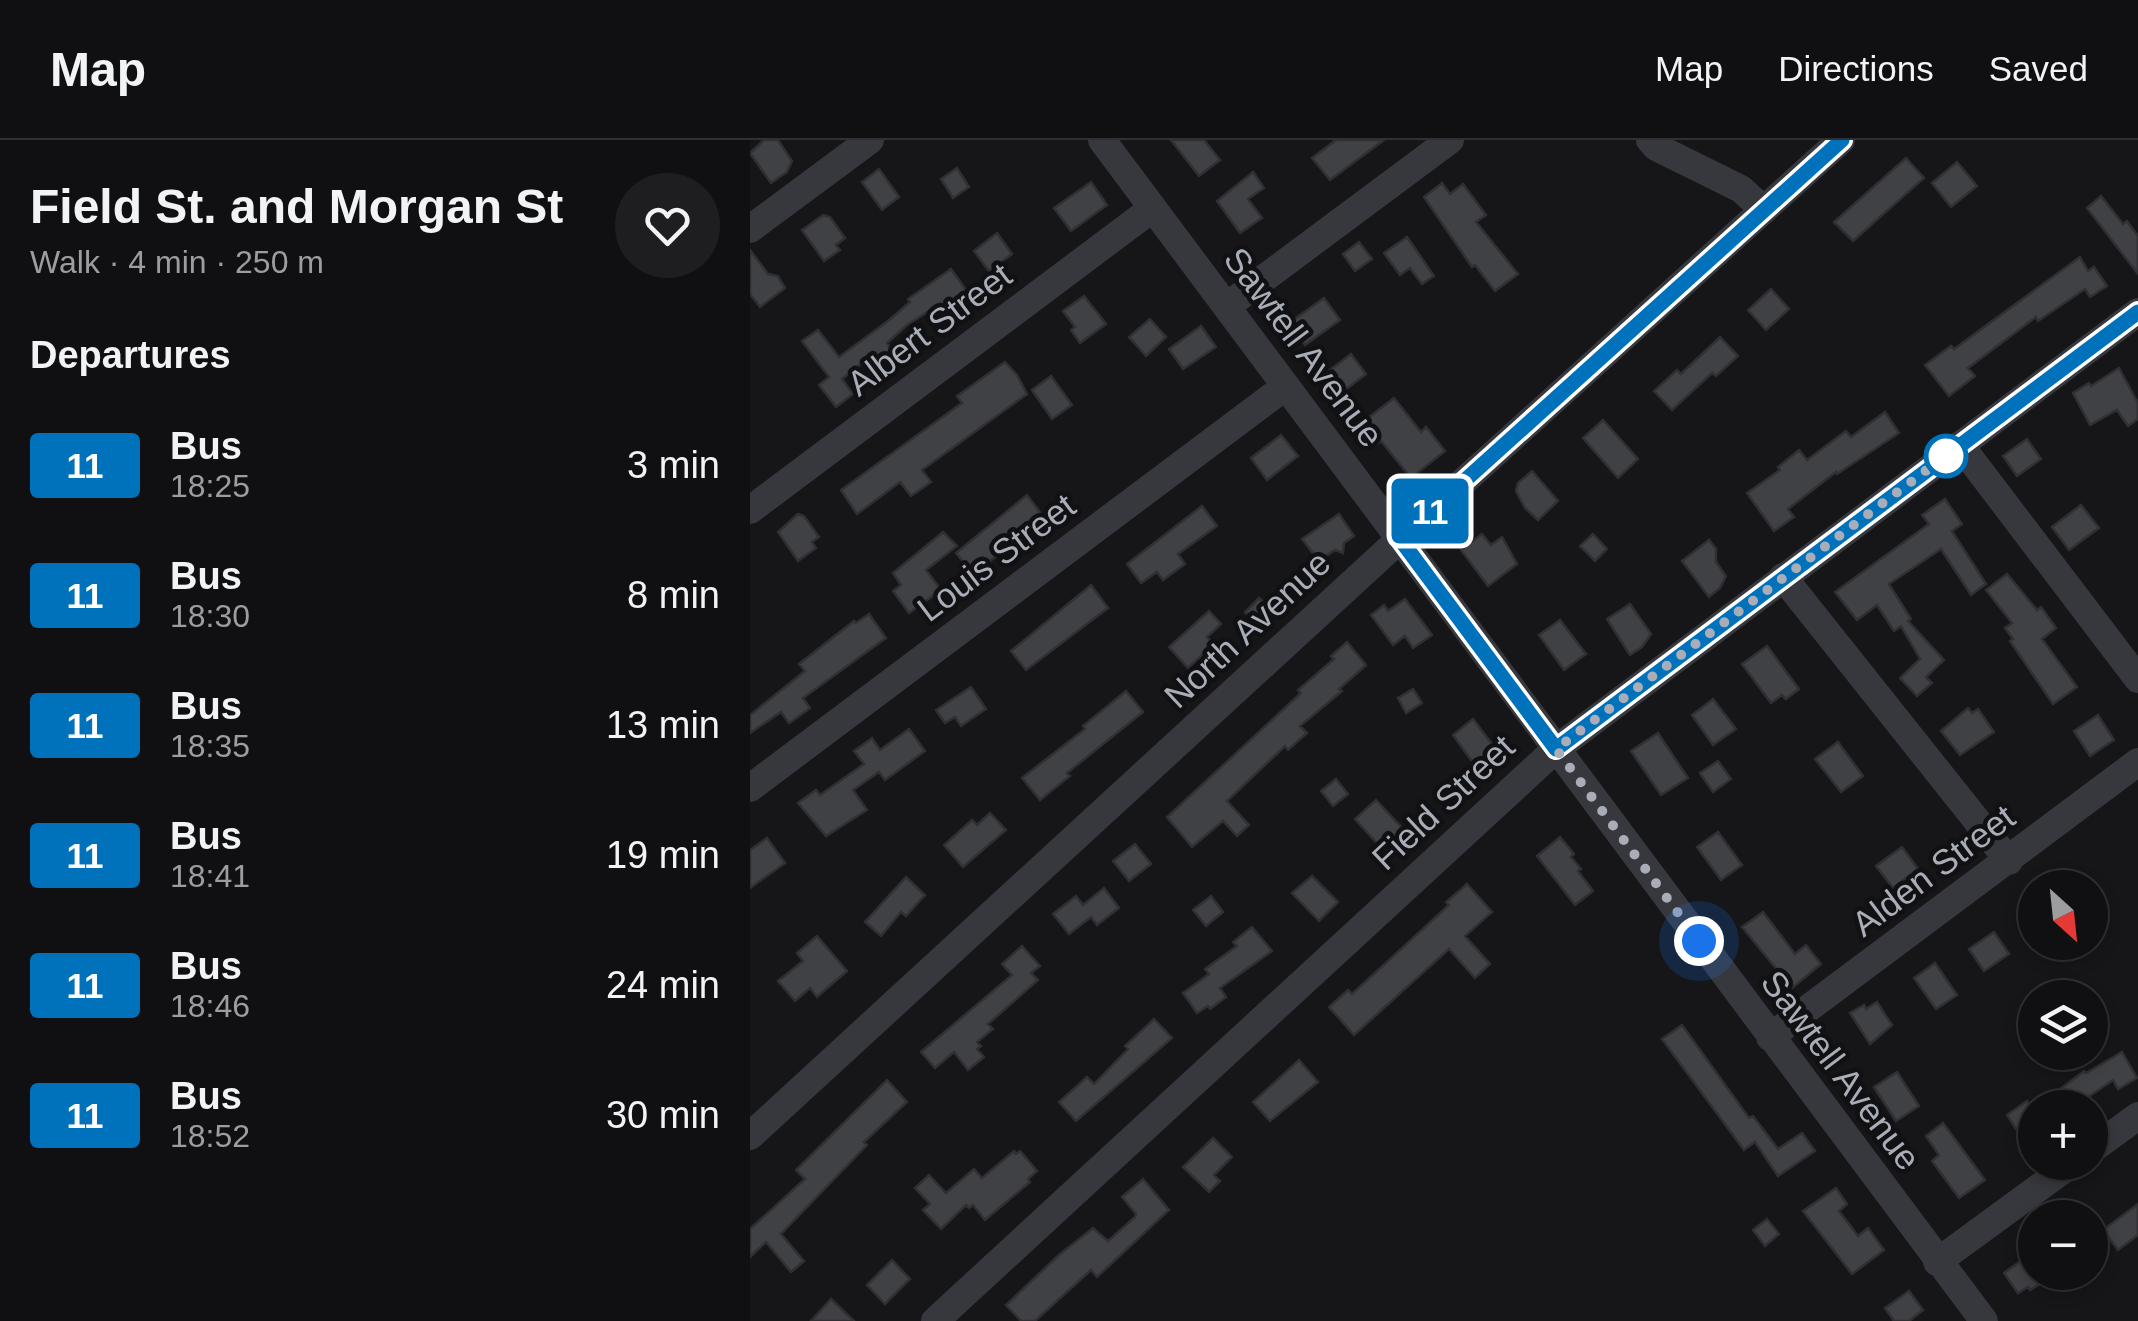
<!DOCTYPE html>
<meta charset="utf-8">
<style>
:root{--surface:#101012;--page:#1e1e20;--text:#f1f3f6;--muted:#9c9d9f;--line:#303032}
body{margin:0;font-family:Arial,sans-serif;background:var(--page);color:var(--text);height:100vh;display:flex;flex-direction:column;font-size:38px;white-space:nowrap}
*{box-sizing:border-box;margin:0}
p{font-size:32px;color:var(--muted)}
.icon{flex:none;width:55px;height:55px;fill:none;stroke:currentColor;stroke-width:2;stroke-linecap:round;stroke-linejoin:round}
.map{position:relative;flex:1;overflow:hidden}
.drawer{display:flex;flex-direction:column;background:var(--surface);width:750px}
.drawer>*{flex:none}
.badge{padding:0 20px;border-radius:8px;font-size:35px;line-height:65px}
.needle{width:65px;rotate:153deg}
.controls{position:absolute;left:1268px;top:730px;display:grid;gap:20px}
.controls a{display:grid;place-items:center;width:90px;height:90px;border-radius:50%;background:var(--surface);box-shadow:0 5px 15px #0003,0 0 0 2px var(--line);font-size:50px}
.you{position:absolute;width:50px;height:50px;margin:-25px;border:8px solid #fff;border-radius:50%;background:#1a73e8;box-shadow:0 0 0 15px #1a73e833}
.map>.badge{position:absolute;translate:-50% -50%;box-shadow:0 0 0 5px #fff}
h2{padding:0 30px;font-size:38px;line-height:90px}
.round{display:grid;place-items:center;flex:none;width:105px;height:105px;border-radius:52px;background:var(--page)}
.head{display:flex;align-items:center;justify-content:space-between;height:170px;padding:0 30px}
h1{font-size:48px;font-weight:800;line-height:75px}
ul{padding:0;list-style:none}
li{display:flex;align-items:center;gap:30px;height:130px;padding:0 30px}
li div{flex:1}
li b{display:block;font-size:38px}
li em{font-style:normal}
li .badge{min-width:110px;font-weight:700;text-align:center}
header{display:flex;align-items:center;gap:60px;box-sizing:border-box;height:140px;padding:0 50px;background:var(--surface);border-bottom:2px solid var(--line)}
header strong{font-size:48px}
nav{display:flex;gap:55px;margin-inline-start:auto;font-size:35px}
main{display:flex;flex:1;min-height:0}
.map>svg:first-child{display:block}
.building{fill:#404145;stroke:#303034;stroke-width:2.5}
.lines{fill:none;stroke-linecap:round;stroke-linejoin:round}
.minor{stroke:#37383d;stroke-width:28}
.line-casing{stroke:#fff;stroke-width:22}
.line{stroke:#0072bc;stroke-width:15}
.walk{stroke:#a8adb8;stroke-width:10;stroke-dasharray:0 18}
.stop-dot{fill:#fff;stroke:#0072bc;stroke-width:5}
.labels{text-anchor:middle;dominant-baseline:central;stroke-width:9;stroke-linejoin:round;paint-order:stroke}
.street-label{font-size:35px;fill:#a8adb8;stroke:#111113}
</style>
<header>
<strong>Map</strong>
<nav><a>Map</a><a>Directions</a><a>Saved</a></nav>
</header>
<main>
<section class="drawer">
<div class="head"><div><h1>Field St. and Morgan St</h1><p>Walk · 4 min · 250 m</p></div><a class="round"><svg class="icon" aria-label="heart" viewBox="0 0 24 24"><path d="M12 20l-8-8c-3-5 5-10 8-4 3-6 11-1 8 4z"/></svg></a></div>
<h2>Departures</h2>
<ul>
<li><span class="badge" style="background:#0072bc;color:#fff">11</span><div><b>Bus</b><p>18:25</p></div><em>3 min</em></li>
<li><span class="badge" style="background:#0072bc;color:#fff">11</span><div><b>Bus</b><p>18:30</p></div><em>8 min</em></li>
<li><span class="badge" style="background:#0072bc;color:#fff">11</span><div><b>Bus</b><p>18:35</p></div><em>13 min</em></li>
<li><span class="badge" style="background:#0072bc;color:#fff">11</span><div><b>Bus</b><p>18:41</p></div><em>19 min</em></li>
<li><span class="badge" style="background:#0072bc;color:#fff">11</span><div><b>Bus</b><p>18:46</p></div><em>24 min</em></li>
<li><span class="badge" style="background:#0072bc;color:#fff">11</span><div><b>Bus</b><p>18:52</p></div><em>30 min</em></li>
</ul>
</section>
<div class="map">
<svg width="1388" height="1181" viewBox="0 0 1388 1181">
<rect width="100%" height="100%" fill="#161618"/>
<!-- building -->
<path class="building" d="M14 0H28L42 21 37 32 21 43 0 13Z
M421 0H454L470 20 449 36Z
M586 0H634L580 40 562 18Z
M1156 18 1174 38 1103 101 1084 82Z
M1207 22 1227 46 1201 67 1182 43Z
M207 28 219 47 203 58 191 39Z
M129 29 149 57 132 70 112 42Z
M503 32 514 48 498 59 512 78 490 93 467 61Z
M341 42 357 65 321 91 304 68Z
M692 43 700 54 713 44 736 75 726 82 768 134 745 151 725 125 722 127 674 57Z
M1351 56 1373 84 1377 81 1388 96V134L1337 68Z
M73 75 80 77 95 98 86 105 90 110 74 121 52 90Z
M247 93 262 114 239 131 224 111Z
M657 97 684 136 672 144 660 128 650 135 634 113Z
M609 102 622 119 605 131 593 114Z
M0 110 18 134 28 136 35 148 10 167 0 154Z
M1330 117 1338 131 1344 127 1357 146 1340 157 1335 149 1288 181 1286 177 1218 228 1225 236 1199 256 1175 225 1201 206 1204 209Z
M201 129 227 165 203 182 190 164 157 185 137 203 142 210 122 225 117 219 92 239 103 254 86 267 69 245 79 237 52 201 68 190 89 217 138 181 160 162 158 159Z
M1021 149 1039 169 1016 190 998 170Z
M334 156 356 184 330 203 321 190 325 187 313 171Z
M574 158 590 180 555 205 539 183Z
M400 179 416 197 396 216 379 197Z
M451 186 466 207 433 229 419 209Z
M970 197 988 216 966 236 962 233 922 270 904 251 927 230 931 234Z
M601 214 616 234 591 253 576 233Z
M255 222 267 235 277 254 172 330 181 342 161 356 150 342 107 374 91 350 212 263 207 256Z
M1369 228 1388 263V279L1378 286 1367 270 1340 285 1323 253 1339 243 1341 246Z
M301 236 322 265 302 279 282 250Z
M644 258 671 292 676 287 695 311 661 338 631 301 627 304 614 281Z
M1135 272 1149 293 1087 334 1086 332 1038 369 1044 377 1024 391 997 353 1030 330 1028 327 1049 310 1057 320 1096 291 1101 297Z
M853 280 888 319 868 338 833 298Z
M531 295 548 316 517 340 501 318Z
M1277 299 1291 319 1267 336 1253 316Z
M782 331 808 361 788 380 775 368 766 351 768 343Z
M277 355 295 379 223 434 206 413Z
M1195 359 1212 384 1202 391 1236 444 1221 455 1191 409 1139 444 1161 479 1158 481 1194 520 1176 537 1182 543 1167 556 1150 538 1170 519 1151 486 1144 491 1127 465 1107 480 1085 452 1179 384 1172 375Z
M1331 365 1349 388 1319 410 1302 387Z
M452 366 467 386 428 414 435 424 413 440 407 432 391 443 377 424Z
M48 374 54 376 69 397 62 402 66 408 48 421 28 392Z
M589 374 604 396 594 403 593 413 585 410 569 421 552 399Z
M193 392 207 406 176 430 191 450 159 473 143 451 151 445 143 433Z
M732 394 741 405 752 397 767 424 738 446 711 410Z
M843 394 857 409 845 421 830 406Z
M959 400 966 409V422L976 436 970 448 959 457 932 421Z
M1257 434 1287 470 1291 467 1306 488 1292 499 1327 547 1303 564 1260 501 1263 499 1255 488 1262 483 1236 450Z
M341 445 358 468 276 530 261 511Z
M509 458 523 472 508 486 495 472Z
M655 459 682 495 663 508 655 496 643 505 621 475 634 465 638 471Z
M880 464 901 494 892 507 880 515 857 479Z
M459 471 471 484 457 497 464 504 438 528 419 507Z
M119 474 136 498 53 558 60 568 45 579 39 583 31 572 0 593V575L55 531 49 524 104 481 106 483Z
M810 480 836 514 814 530 789 495Z
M597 502 616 525 589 549 592 551 550 586 557 593 538 610 535 606 477 661 499 685 487 696 473 681 442 707 417 677 551 553 548 550 584 519 581 516Z
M1017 506 1049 549 1036 559 1032 555 1021 563 992 524Z
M221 547 236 569 211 586 205 577 195 583 186 570Z
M663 549 672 563 656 573 648 558Z
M376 551 393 572 317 633 320 636 290 660 272 638 335 589 333 586Z
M963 559 986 589 963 605 942 575Z
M1218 568 1222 573 1228 569 1244 592 1210 615 1191 591Z
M1348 575 1364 600 1340 616 1324 591Z
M723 579 745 608 724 624 703 595Z
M159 589 175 611 135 640 129 632 103 650 117 670 76 696 48 663 66 650 70 655 114 624 104 611 122 598 130 610Z
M908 593 938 638 911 655 881 611Z
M1088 602 1113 636 1091 652 1065 619Z
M968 621 981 639 963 652 950 633Z
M586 639 598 654 583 666 571 651Z
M626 660 655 691 634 711 605 679Z
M240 673 256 690 213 727 194 705 222 680 227 685Z
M968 692 992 725 971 740 947 707Z
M810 697 824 714 821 717 831 729 828 731 843 751 825 765 787 716Z
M17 698 35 723 0 748V710Z
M385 704 401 724 379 741 363 721Z
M1152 707 1168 729 1143 748 1126 726Z
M562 736 588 762 569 781 542 753Z
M156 737 175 755 156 776 151 772 131 796 115 782Z
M717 744 742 772 715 796 740 824 725 838 699 809 604 895 579 867 598 850 602 854 699 765 696 762Z
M354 748 369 768 347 785 341 777 319 794 303 774 326 756 333 765Z
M461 756 473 772 456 786 443 770Z
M1013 772 1045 814 1056 805 1071 824 1042 848 992 787Z
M502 787 522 811 470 848 476 857 460 869 458 866 447 873 433 853 459 834 455 829 487 806 483 802Z
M1244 792 1259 814 1234 831 1219 809Z
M67 796 97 831 67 857 60 848 45 861 28 841 53 821 47 813Z
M272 806 290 826 281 833 288 840 238 884 243 889 227 902 231 906 227 909 234 917 218 930 204 912 185 928 171 912 262 835 252 824Z
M1185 823 1207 855 1186 869 1164 838Z
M1127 862 1142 885 1120 904 1100 873 1114 865 1116 869Z
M404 879 422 898 326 981 309 962 337 937 344 944 378 909 375 906Z
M932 885 999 978 1003 976 1028 1009 1052 993 1065 1011 1028 1036 1005 1002 994 1010 912 899Z
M1372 912 1387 938 1368 949 1363 940 1322 968 1309 950 1334 931 1336 933Z
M549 920 568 942 520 981 503 962Z
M1147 932 1169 966 1146 981 1124 947Z
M137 940 157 962 114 1002 117 1005 31 1094 54 1121 41 1132 16 1102 0 1117V1089L55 1039 46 1030Z
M1277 961 1285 972V1018L1257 975Z
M1193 983 1235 1040 1209 1058 1182 1021 1189 1015 1176 996Z
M463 998 482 1017 464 1035 470 1041 459 1052 433 1027Z
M264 1011 266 1014 270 1011 287 1031 278 1039 280 1042 235 1080 223 1065 219 1068 216 1065 191 1089 173 1070 180 1064 165 1048 179 1035 196 1053 224 1029 232 1038Z
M393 1039 419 1070 347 1137 341 1130 285 1181H271L256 1165 310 1114 343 1088 358 1101 385 1077 386 1074 372 1057Z
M1086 1048 1097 1064 1089 1071 1108 1096 1118 1088 1134 1110 1102 1134 1053 1071Z
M1388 1064V1095L1368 1110 1353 1090Z
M1017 1079 1029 1094 1015 1106 1003 1090Z
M1276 1117 1293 1142 1280 1150 1278 1147 1268 1153 1254 1133Z
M142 1120 160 1139 135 1164 117 1145Z
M1159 1151 1173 1170 1159 1181H1144L1135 1168Z
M81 1159 104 1181H61Z"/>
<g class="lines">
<!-- minor -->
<path class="minor" d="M352 0 1234 1181
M900 0 906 7 991 49 1014 70
M0 89 120 0
M477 166 700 0
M1210 305 1388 539
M0 370 403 68
M1033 437 1259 721
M0 648 536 246
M1020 897 1388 622
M0 996 650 399 1091 0
M1340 1011 1388 976
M1187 1122 1324 1022
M185 1181 806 609 1388 172"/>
</g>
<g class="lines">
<!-- line casing -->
<g class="line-casing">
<path id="line" d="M1092 0 650 399 806 609 1388 172"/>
</g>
<!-- line -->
<use href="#line" class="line"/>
<!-- walk -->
<path class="walk" d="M949 801 806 609 1210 305 1196 316"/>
</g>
<!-- markers -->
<circle class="stop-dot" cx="1196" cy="316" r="20"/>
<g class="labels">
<!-- street labels -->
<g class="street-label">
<text transform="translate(179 189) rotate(-37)">Albert Street</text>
<text transform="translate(554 207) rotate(53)">Sawtell Avenue</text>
<text transform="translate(246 417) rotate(-37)">Louis Street</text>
<text transform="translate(497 489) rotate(-43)">North Avenue</text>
<text transform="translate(693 662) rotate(-43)">Field Street</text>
<text transform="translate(1183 730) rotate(-37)">Alden Street</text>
<text transform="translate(1091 930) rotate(53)">Sawtell Avenue</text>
</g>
</g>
</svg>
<div class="controls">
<a><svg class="needle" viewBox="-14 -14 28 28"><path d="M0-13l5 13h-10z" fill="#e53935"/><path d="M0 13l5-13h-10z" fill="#9c9d9f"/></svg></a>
<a><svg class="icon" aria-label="layers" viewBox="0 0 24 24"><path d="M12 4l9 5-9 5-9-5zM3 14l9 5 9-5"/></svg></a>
<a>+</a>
<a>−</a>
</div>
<div class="you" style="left:949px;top:801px"></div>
<b class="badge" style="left:680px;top:371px;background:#0072bc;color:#fff">11</b>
</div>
</main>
